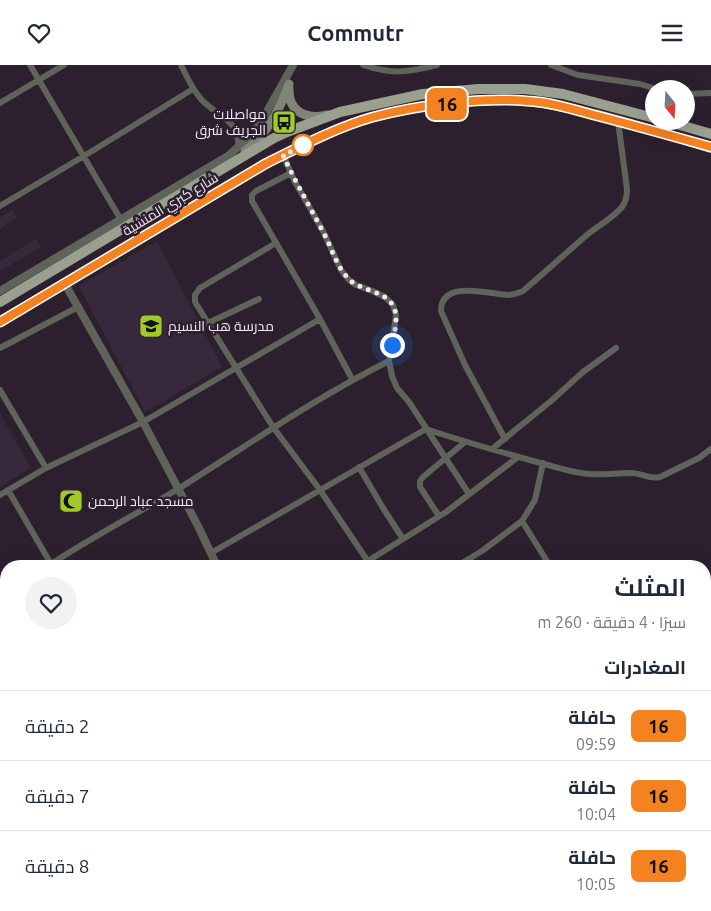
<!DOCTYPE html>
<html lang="ar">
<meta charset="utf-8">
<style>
:root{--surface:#fff;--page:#f2f2f3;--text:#1f2937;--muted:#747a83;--line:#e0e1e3}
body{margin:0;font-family:Ubuntu,Cairo,sans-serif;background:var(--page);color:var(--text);direction:rtl;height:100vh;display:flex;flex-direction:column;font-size:19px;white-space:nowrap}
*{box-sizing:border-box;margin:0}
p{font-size:16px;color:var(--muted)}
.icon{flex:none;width:28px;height:28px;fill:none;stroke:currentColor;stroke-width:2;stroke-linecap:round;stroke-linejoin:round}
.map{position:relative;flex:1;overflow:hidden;direction:ltr}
.details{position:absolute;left:0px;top:495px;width:711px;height:351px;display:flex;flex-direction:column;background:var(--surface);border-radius:20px 20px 0 0;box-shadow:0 5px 20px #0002;direction:rtl}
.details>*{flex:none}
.badge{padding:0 10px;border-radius:8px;font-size:18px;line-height:32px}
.needle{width:32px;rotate:162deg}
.controls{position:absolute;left:645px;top:15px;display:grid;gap:10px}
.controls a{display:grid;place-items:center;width:50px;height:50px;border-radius:50%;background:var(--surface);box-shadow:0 5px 20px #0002;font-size:25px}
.you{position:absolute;width:25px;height:25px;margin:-12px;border:4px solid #fff;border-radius:50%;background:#1a73e8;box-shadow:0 0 0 8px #1a73e833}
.map>.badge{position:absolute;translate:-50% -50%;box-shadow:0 0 0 2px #fff}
h2{padding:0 25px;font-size:19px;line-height:45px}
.round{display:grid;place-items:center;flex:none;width:52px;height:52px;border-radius:26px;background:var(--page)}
.summary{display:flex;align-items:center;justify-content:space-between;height:85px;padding:0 25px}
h1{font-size:24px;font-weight:700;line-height:38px}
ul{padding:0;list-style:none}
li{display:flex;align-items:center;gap:15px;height:70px;padding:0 25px;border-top:1px solid var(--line)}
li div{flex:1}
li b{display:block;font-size:19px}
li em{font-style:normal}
li .badge{min-width:55px;font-weight:700;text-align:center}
header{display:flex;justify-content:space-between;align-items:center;height:65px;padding:0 25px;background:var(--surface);font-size:22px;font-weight:700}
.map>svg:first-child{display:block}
.built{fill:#38283b}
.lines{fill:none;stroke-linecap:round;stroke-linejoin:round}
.minor{stroke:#5f635a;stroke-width:6}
.tertiary{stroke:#5f635a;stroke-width:8}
.secondary{stroke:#808578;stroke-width:9}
.primary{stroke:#9aa08f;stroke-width:10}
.line-casing{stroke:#fff;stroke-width:11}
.line{stroke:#f58220;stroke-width:8}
.walk{stroke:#f1e9f2;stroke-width:5;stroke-dasharray:0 9}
.stop-dot{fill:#fff;stroke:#f58220;stroke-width:2.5}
.labels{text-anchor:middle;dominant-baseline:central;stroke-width:5;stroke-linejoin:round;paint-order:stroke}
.poi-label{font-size:14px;fill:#f1e9f2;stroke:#2c202e;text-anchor:start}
.street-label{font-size:14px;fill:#f1e9f2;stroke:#2c202e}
</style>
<header><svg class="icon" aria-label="menu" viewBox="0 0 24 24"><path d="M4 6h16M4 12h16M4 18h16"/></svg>Commutr<svg class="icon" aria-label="heart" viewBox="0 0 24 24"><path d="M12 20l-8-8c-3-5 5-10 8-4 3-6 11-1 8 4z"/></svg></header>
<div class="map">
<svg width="711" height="846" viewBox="0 0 711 846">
<rect width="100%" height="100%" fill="#2c202e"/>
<!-- built -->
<path class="built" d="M12 145 17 153 0 164V153Z
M36 174 41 182 0 206V196Z
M157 176 222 302 145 347 79 221Z
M0 349 31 403 0 422Z"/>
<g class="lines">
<!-- minor -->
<path class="minor" d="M30 0 121 155
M181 0C187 12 192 24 201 34 210 45 232 55 236 66 238 71 238 77 239 82
M363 0C393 10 407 7 437 0
M551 0 578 10 640 19 656 24
M686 29 711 28
M0 38 64 0
M283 90 295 117 323 166 341 205 348 214 356 220 370 225 385 232 393 240 396 250 394 265 389 296 392 311 397 323 409 337 469 429
M291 108 256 126 252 130V136L320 254 352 314
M0 141 84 91 193 24
M276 178 200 223 195 230V237L273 362 320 425 371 501
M208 258 259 234
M0 283 78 242
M0 325 46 403
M505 374 465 300 441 246C441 214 489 229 508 230 514 230 518 228 523 226 545 207 566 188 588 169 599 160 613 153 622 142 626 137 627 131 627 124L618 56
M492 384 551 336 583 307 616 283
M359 402 383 443 403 474
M8 425 51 499
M0 430 46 403 143 357 320 254
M439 451 420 422V416L423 412 465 377
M522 456 550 501
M211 488 426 364C465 377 504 388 544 399 559 403 573 408 589 409 603 410 617 408 631 408 642 408 649 415 660 412L699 393 711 384
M368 496 446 447 518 392
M48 501C90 473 135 450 178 424 248 380 315 333 389 296
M457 501 482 486 522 456 535 435 543 398
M705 522 711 530
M0 530 6 527
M0 628 6 624
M705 692 711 686
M2 719 6 727
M705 753 711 762
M705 769 711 765
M0 780 6 777
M705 804 711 800
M54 840 59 846
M137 840 143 846
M277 840 280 846
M397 840 400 846
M638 840 644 846
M27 846 37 840
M117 846 128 840
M202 846 213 840
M421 846 430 840
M501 846 512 840
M646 846 655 840"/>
<!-- tertiary -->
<path class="tertiary" d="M65 219 143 357 198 461 217 501
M0 226 228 91 247 74 260 59 293 0
M367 846 377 840"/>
<!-- secondary -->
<path class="secondary" d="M289 23C288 47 306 55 328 50
M245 86C267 70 280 44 289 19"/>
<!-- primary -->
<path class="primary" d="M666 56 711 69
M0 237 274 73 287 67 340 47 423 29 478 24H525L563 29 654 53
M0 257 265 99C298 82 337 62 373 52 418 40 481 32 527 36 551 38 575 45 598 50 636 60 673 71 711 83"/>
</g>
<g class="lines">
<!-- line casing -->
<g class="line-casing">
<path id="line" d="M0 257 265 99C299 82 337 62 373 52 418 40 481 32 527 36 550 37 572 44 594 50 633 60 672 71 711 82"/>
</g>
<!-- line -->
<use href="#line" class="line"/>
<!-- walk -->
<path class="walk" d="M303 80 309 78 283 90C295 116 309 140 322 165 331 180 335 199 347 212 358 226 381 224 392 239 400 250 394 269 392 280"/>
</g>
<!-- icons -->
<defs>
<g id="bus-square" transform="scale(1.25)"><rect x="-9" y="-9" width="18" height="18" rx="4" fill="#a1c92a" stroke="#2c202e"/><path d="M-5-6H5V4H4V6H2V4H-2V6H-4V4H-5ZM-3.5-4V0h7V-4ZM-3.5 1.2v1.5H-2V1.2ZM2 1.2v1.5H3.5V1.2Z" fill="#111"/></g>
<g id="school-square" transform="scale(1.25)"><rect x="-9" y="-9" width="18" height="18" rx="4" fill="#a1c92a" stroke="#2c202e"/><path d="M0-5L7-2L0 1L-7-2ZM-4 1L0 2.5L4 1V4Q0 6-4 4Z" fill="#111"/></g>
<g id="mosque-square" transform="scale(1.25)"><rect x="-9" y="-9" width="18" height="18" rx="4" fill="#a1c92a" stroke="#2c202e"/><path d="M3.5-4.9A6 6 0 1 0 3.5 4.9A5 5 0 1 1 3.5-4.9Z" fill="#111"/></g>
</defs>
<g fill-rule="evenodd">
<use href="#bus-square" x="284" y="57"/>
<use href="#school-square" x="151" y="261"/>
<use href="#mosque-square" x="71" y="436"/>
</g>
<!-- markers -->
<circle class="stop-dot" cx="303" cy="80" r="10"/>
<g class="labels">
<!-- poi labels -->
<g class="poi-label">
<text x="266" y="49" text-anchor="end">مواصلات<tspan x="266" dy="16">الجريف شرق</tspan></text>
<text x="168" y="261">مدرسة هب النسيم</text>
<text x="88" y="436">مسجد عباد الرحمن</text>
</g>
<!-- street labels -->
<g class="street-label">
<text transform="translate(170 139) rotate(-31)">شارع كبري المنشية</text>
</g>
</g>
</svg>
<div class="controls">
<a><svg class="needle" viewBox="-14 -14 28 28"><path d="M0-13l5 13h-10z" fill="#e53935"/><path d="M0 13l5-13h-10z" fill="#747a83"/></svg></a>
</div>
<div class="you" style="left:392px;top:280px"></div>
<b class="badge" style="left:447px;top:39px;background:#f58220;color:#111">16</b>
<section class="details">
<div class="summary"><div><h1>المثلث</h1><p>سيرًا · 4 دقيقة · 260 m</p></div><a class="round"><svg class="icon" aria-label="heart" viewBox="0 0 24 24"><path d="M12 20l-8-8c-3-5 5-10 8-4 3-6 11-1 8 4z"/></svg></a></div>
<h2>المغادرات</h2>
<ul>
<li><span class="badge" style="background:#f58220;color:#111">16</span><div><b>حافلة</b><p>09:59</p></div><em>2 دقيقة</em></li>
<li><span class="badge" style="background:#f58220;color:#111">16</span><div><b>حافلة</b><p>10:04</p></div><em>7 دقيقة</em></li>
<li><span class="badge" style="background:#f58220;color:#111">16</span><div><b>حافلة</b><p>10:05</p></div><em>8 دقيقة</em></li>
</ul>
</section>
</div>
